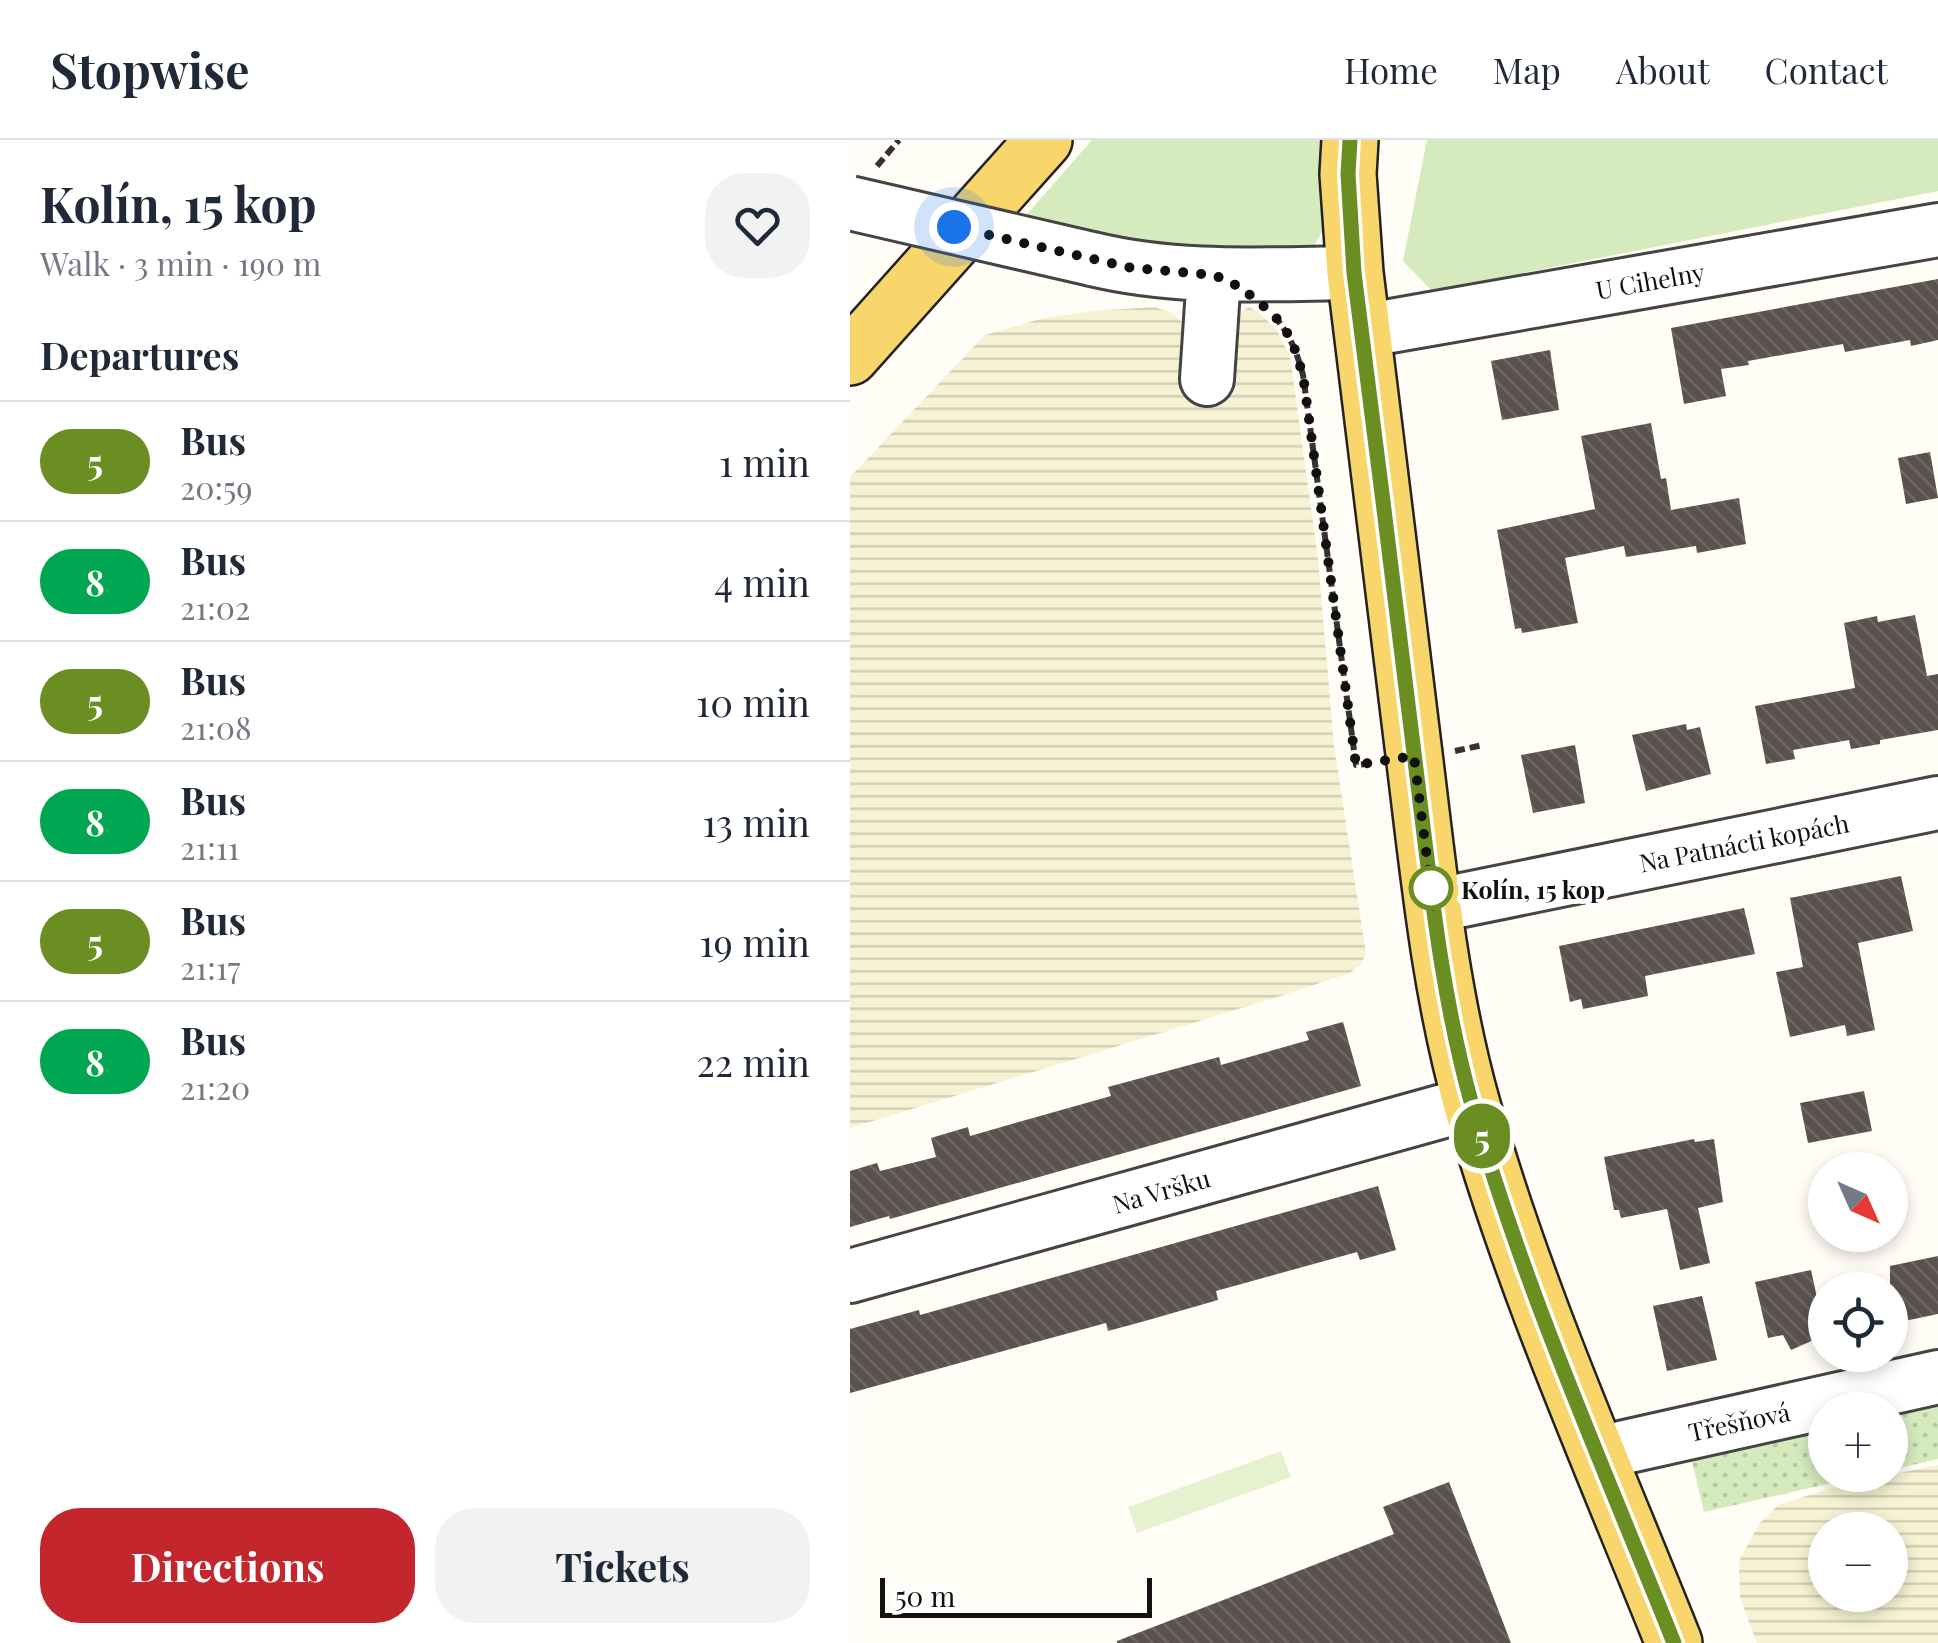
<!DOCTYPE html>
<meta charset="utf-8">
<style>
:root{--surface:#fff;--page:#f2f2f3;--text:#1f2937;--muted:#747a83;--line:#e0e1e3;--accent:#c4262e}
body{margin:0;font-family:"Playfair Display",serif;background:var(--page);color:var(--text);height:100vh;display:flex;flex-direction:column;font-size:38px;white-space:nowrap}
*{box-sizing:border-box;margin:0}
p{font-size:32px;color:var(--muted)}
.icon{flex:none;width:55px;height:55px;fill:none;stroke:currentColor;stroke-width:2;stroke-linecap:round;stroke-linejoin:round}
.map{position:relative;flex:1;overflow:hidden}
.drawer{display:flex;flex-direction:column;background:var(--surface);width:850px}
.drawer>*{flex:none}
.badge{padding:0 20px;border-radius:32px;font-size:35px;line-height:65px}
.needle{width:65px;rotate:135deg}
.controls{position:absolute;left:958px;top:1012px;display:grid;gap:20px}
.controls a{display:grid;place-items:center;width:100px;height:100px;border-radius:50%;background:var(--surface);box-shadow:0 5px 15px #0003;font-size:50px}
.scale{position:absolute;left:30px;bottom:25px;width:272px;box-sizing:border-box;padding-left:10px;border:5px solid #111;border-top:0;font-size:28px;line-height:35px;white-space:nowrap;color:#111;-webkit-text-stroke:8px #fff;paint-order:stroke}
.you{position:absolute;width:50px;height:50px;margin:-25px;border:8px solid #fff;border-radius:50%;background:#1a73e8;box-shadow:0 0 0 15px #1a73e833}
.map>.badge{position:absolute;translate:-50% -50%;box-shadow:0 0 0 5px #fff}
h2{padding:0 40px;font-size:38px;line-height:90px}
.round{display:grid;place-items:center;flex:none;width:105px;height:105px;border-radius:40px;background:var(--page)}
.head{display:flex;align-items:center;justify-content:space-between;height:170px;padding:0 40px}
h1{font-size:48px;font-weight:700;line-height:75px}
.primary-button{display:flex;gap:20px;margin-top:auto;padding:20px 40px}
.primary-button a{flex:1;height:115px;border-radius:40px;background:var(--accent);color:#fff;font-size:40px;font-weight:700;line-height:115px;text-align:center}
.primary-button a+a{background:var(--page);color:var(--text)}
ul{padding:0;list-style:none}
li{display:flex;align-items:center;gap:30px;height:120px;padding:0 40px;border-top:2px solid var(--line)}
li div{flex:1}
li b{display:block;font-size:38px}
li em{font-style:normal}
li .badge{min-width:110px;font-weight:700;text-align:center}
header{display:flex;align-items:center;gap:60px;box-sizing:border-box;height:140px;padding:0 50px;background:var(--surface);border-bottom:2px solid var(--line)}
header strong{font-size:48px}
nav{display:flex;gap:55px;margin-inline-start:auto;font-size:35px}
main{display:flex;flex:1;min-height:0}
.map>svg:first-child{display:block}
.farmland{fill:url(#farmland-rules);fill-rule:evenodd}
.grass{fill:#d5ebbd}
.park{fill:url(#park-dots)}
.pitch{fill:#e6f2cf}
.building{fill:url(#building-back-hatch)}
.lines{fill:none;stroke-linecap:round;stroke-linejoin:round}
.minor-casing{stroke:#444;stroke-width:58}
.major-casing{stroke:#222;stroke-width:60}
.path{stroke:#333;stroke-width:6;stroke-dasharray:10 5;stroke-linecap:butt}
.minor{stroke:#fff;stroke-width:52}
.major{stroke:#f9d66b;stroke-width:55}
.minor-bridge-casing{stroke:#444;stroke-width:58;stroke-linecap:butt}
.minor-bridge{stroke:#fff;stroke-width:52}
.line-casing{stroke:#fff;stroke-width:22}
.line{stroke:#6b8e23;stroke-width:15}
.walk{stroke:#111;stroke-width:10;stroke-dasharray:0 18}
.stop-dot{fill:#fff;stroke:#6b8e23;stroke-width:5}
.labels{text-anchor:middle;dominant-baseline:central;stroke-width:10;stroke-linejoin:round;paint-order:stroke}
.street-label{font-size:25px;fill:#111;stroke:#fff}
.stop-label{font-size:25px;font-weight:bold;fill:#111;stroke:#fff;text-anchor:start}
</style>
<header>
<strong>Stopwise</strong>
<nav><a>Home</a><a>Map</a><a>About</a><a>Contact</a></nav>
</header>
<main>
<section class="drawer">
<div class="head"><div><h1>Kolín, 15 kop</h1><p>Walk · 3 min · 190 m</p></div><a class="round"><svg class="icon" aria-label="heart" viewBox="0 0 24 24"><path d="M12 20l-8-8c-3-5 5-10 8-4 3-6 11-1 8 4z"/></svg></a></div>
<h2>Departures</h2>
<ul>
<li><span class="badge" style="background:#6b8e23;color:#fff">5</span><div><b>Bus</b><p>20:59</p></div><em>1 min</em></li>
<li><span class="badge" style="background:#00a651;color:#fff">8</span><div><b>Bus</b><p>21:02</p></div><em>4 min</em></li>
<li><span class="badge" style="background:#6b8e23;color:#fff">5</span><div><b>Bus</b><p>21:08</p></div><em>10 min</em></li>
<li><span class="badge" style="background:#00a651;color:#fff">8</span><div><b>Bus</b><p>21:11</p></div><em>13 min</em></li>
<li><span class="badge" style="background:#6b8e23;color:#fff">5</span><div><b>Bus</b><p>21:17</p></div><em>19 min</em></li>
<li><span class="badge" style="background:#00a651;color:#fff">8</span><div><b>Bus</b><p>21:20</p></div><em>22 min</em></li>
</ul>
<div class="primary-button"><a>Directions</a><a>Tickets</a></div>
</section>
<div class="map">
<svg width="1088" height="1503" viewBox="0 0 1088 1503">
<defs>
<pattern id="farmland-rules" width="6" height="5" patternUnits="userSpaceOnUse" patternTransform="scale(2.5)"><rect width="6" height="5" fill="#f6f3d4"/><path d="M0 2.5h6" fill="none" stroke="#d2cfb5"/></pattern>
<pattern id="park-dots" width="8" height="8" patternUnits="userSpaceOnUse" patternTransform="scale(2.5)"><rect width="8" height="8" fill="#d5ebbd"/><path d="M2 2h.1M6 6h.1" fill="none" stroke="#b6c8a1" stroke-width="1.8" stroke-linecap="round"/></pattern>
<pattern id="building-back-hatch" width="6" height="6" patternUnits="userSpaceOnUse" patternTransform="scale(2.5)"><rect width="6" height="6" fill="#5a524d"/><path d="M-1 5l2 2M0 0l6 6M5-1l2 2" fill="none" stroke="#6d6662"/></pattern>
</defs>
<rect width="100%" height="100%" fill="#fffdf5"/>
<!-- farmland -->
<path class="farmland" d="M305 167 322 173 333 183 340 213 385 175 399 167 411 174 427 191 440 216 468 419 484 606 516 813 511 824 500 833 431 856 0 988V337L135 195 194 178 242 171Z
M1088 1325V1503H907L890 1458 889 1421 909 1384 928 1365 995 1344ZM975 1390H1040V1455H975Z"/>
<!-- grass -->
<path class="grass" d="M242 0H472L474 88 458 117 334 116 172 80Z
M577 0H1088V51L582 151 553 121Z"/>
<!-- park -->
<path class="park" d="M1088 1261V1319L1040 1330V1272Z
M975 1287V1335H1017L854 1372 841 1317Z"/>
<!-- pitch -->
<path class="pitch" d="M431 1311 441 1337 287 1393 278 1367Z"/>
<!-- building -->
<path class="building" d="M1088 139V200L1061 206 1060 200 995 212 993 204 898 221 899 225 871 229 876 256 834 264 821 188Z
M700 210 709 270 652 280 641 221Z
M801 283 811 339 816 338 821 370 889 358 896 404 847 413 846 406 776 417 774 406 715 418 728 483 672 493 671 488 665 489 647 390 745 369 731 296Z
M1080 312 1088 358 1056 364 1048 318Z
M1065 475 1077 536 1088 534V590L1030 600V604L1001 609 999 600 943 610 945 619 916 624 905 566 1005 548 994 483 1027 476 1028 482Z
M836 584 837 590 850 587 861 634 796 651 782 595Z
M725 605 735 663 683 673 671 615Z
M1051 736 1063 791 1008 803 1025 890 997 896 995 885 940 897 926 832 953 827 940 758Z
M894 768 905 814 795 836 798 856 733 869 731 859 720 862 709 806Z
M493 882 511 946 40 1079 39 1076 0 1087V1031L27 1023 30 1031 86 1017 81 998 118 987 120 996 190 976 261 956 258 947 369 917 371 925 459 900 456 892Z
M1014 951 1022 991 958 1003 950 963Z
M844 999 845 1002 864 999 873 1062 848 1068 860 1123 830 1130 817 1069 771 1078 769 1070H764L754 1017Z
M528 1046 546 1110 510 1120 507 1112 366 1151 368 1160 295 1181 258 1191 256 1183 0 1253V1189L69 1170 70 1175Z
M1088 1116V1174L1040 1184V1126Z
M961 1130 975 1195 941 1210 933 1195 918 1198 905 1142Z
M852 1156 867 1220 817 1231 803 1166Z
M599 1342 661 1503H267V1501L544 1394 533 1367Z"/>
<g class="lines">
<!-- minor casing -->
<g class="minor-casing">
<path id="minor" d="M242 119C329 140 415 134 505 133
M512 191 1088 90
M357 239 364 135
M583 766 1088 663
M0 1136 622 963
M748 1313 1088 1237"/>
</g>
<!-- major casing -->
<g class="major-casing">
<path id="major" d="M500 0 498 34 505 133C525 291 544 449 563 606 578 726 589 848 622 965 674 1149 753 1325 824 1503
M0 217 194 0"/>
</g>
<!-- path -->
<path class="path" d="M27 26 49 0
M424 176C440 194 447 213 453 235L506 625 523 623
M605 611 633 605"/>
<!-- minor -->
<use href="#minor" class="minor"/>
<!-- major -->
<use href="#major" class="major"/>
<!-- minor-bridge casing -->
<g class="minor-bridge-casing">
<path id="minor-bridge" d="M0 63 242 119"/>
</g>
<!-- minor-bridge -->
<use href="#minor-bridge" class="minor-bridge"/>
</g>
<g class="lines">
<!-- line casing -->
<g class="line-casing">
<path id="line" d="M500 0 498 34 504 133C526 298 545 464 566 629 580 741 591 855 622 965 674 1149 753 1325 824 1503"/>
</g>
<!-- line -->
<use href="#line" class="line"/>
<!-- walk -->
<path class="walk" d="M104 87 282 128 364 135 390 147 422 173 434 187 443 204 453 235 506 625 564 616 583 766 581 748"/>
</g>
<!-- markers -->
<circle class="stop-dot" cx="581" cy="748" r="20"/>
<g class="labels">
<!-- street labels -->
<g class="street-label">
<text transform="translate(800 140) rotate(-10)">U Cihelny</text>
<text transform="translate(894 702) rotate(-11)">Na Patnácti kopách</text>
<text transform="translate(311 1050) rotate(-16)">Na Vršku</text>
<text transform="translate(889 1281) rotate(-12)">Třešňová</text>
</g>
<!-- stop labels -->
<g class="stop-label">
<text x="611" y="748">Kolín, 15 kop</text>
</g>
</g>
</svg>
<div class="controls">
<a><svg class="needle" viewBox="-14 -14 28 28"><path d="M0-13l5 13h-10z" fill="#e53935"/><path d="M0 13l5-13h-10z" fill="#747a83"/></svg></a>
<a><svg class="icon" aria-label="locate" viewBox="0 0 24 24"><circle cx="12" cy="12" r="6"/><path d="M12 2v4M12 18v4M2 12h4M18 12h4"/></svg></a>
<a>+</a>
<a>−</a>
</div>
<div class="scale">50 m</div>
<div class="you" style="left:104px;top:87px"></div>
<b class="badge" style="left:632px;top:996px;background:#6b8e23;color:#fff">5</b>
</div>
</main>
